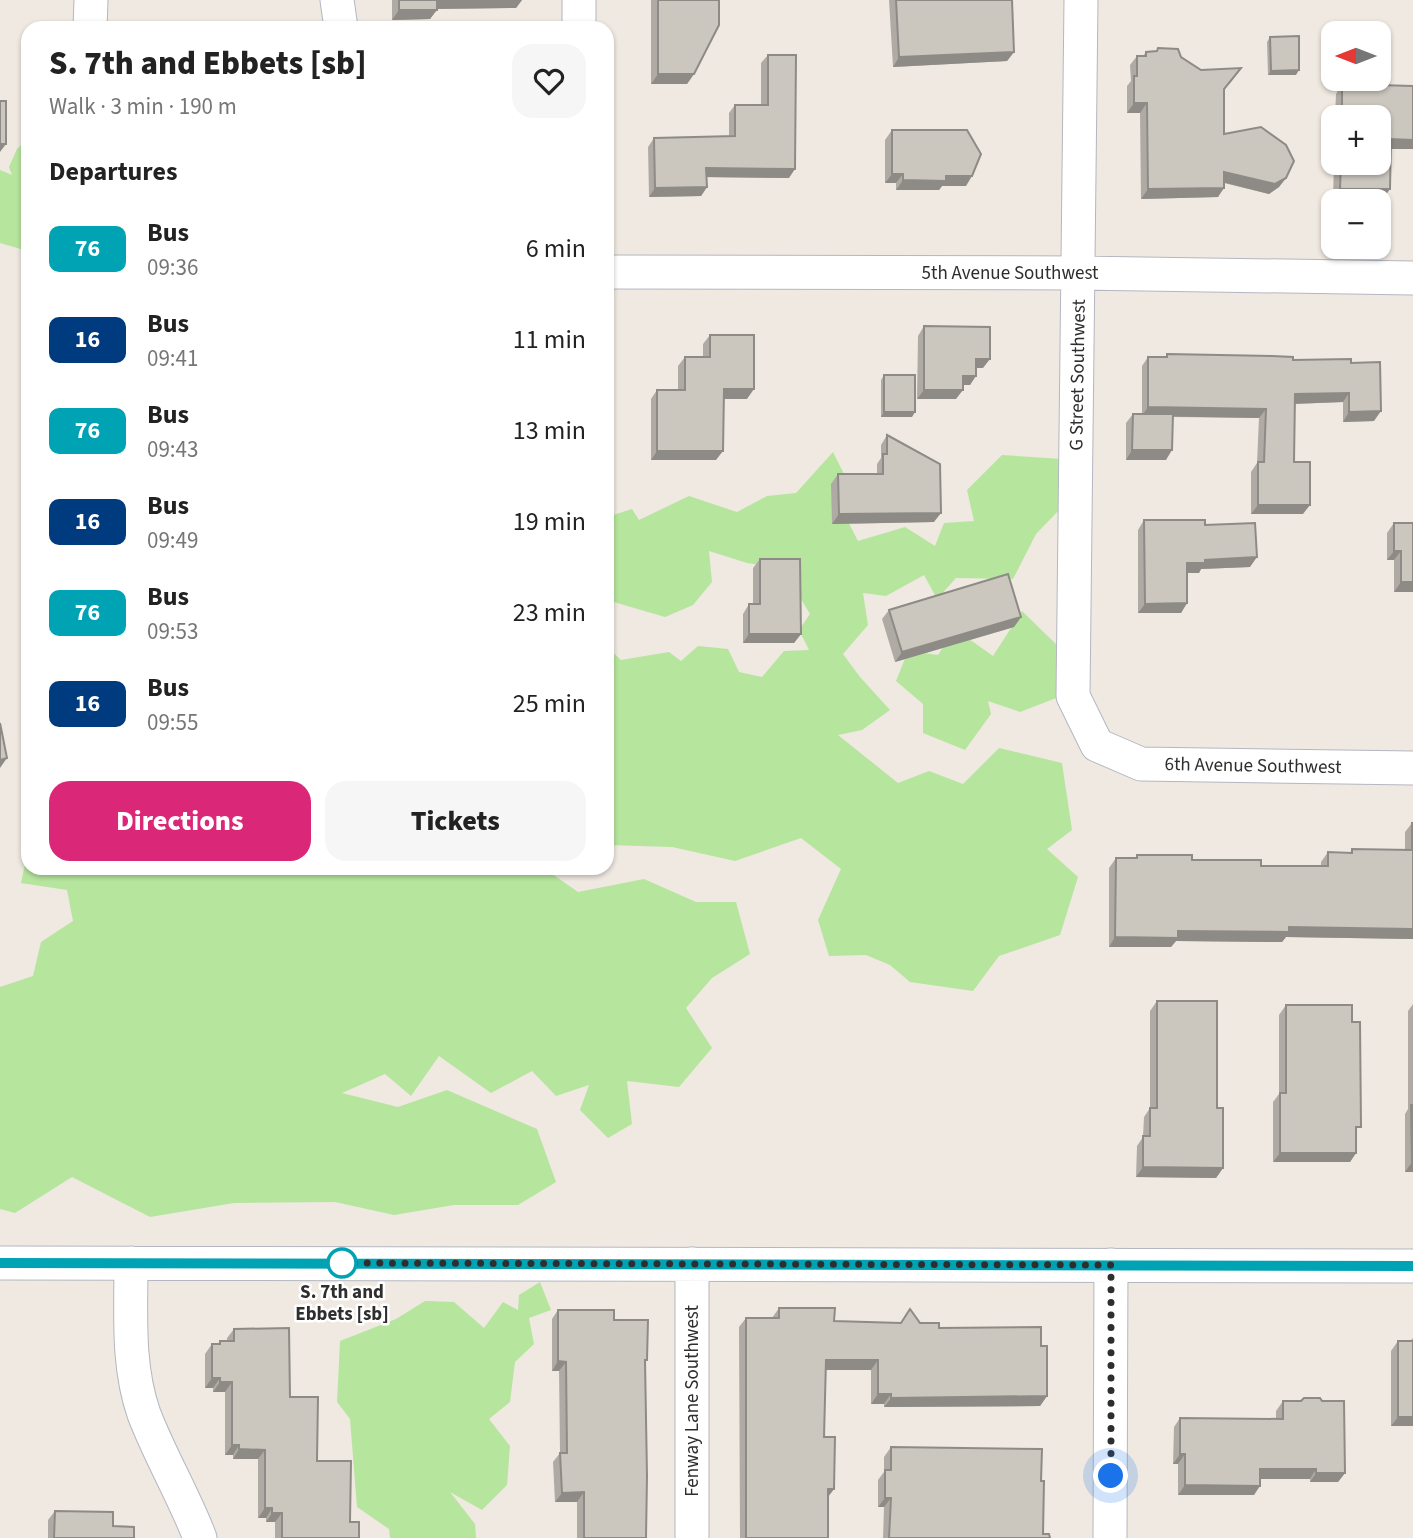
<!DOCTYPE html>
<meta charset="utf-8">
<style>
:root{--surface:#fff;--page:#f6f6f6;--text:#222;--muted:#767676;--accent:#db2777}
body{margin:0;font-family:"Source Sans 3",sans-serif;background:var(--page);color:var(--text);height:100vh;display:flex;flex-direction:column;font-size:26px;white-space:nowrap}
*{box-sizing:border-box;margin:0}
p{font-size:23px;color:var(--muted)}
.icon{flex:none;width:38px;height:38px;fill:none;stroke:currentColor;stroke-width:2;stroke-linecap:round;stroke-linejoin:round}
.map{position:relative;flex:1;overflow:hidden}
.details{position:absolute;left:21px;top:21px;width:593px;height:854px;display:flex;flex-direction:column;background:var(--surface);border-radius:21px;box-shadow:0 2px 5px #0004}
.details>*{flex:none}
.badge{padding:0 14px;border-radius:10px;font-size:24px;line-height:46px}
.needle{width:46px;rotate:270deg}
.controls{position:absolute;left:1321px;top:21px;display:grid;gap:14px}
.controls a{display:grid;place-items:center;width:70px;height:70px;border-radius:14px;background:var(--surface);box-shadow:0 2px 5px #0004;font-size:35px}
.you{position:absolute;width:35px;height:35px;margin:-18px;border:5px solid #fff;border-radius:50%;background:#1a73e8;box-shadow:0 0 0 10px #1a73e833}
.map>.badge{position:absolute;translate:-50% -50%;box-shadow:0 0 0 4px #fff}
h2{padding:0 28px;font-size:26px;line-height:63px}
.round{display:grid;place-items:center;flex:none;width:74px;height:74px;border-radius:21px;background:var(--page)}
.headline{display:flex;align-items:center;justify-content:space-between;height:119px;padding:0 28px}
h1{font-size:33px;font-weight:800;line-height:52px}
.button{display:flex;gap:14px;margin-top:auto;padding:14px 28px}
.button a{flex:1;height:80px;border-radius:21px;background:var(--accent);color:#fff;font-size:28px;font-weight:800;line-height:80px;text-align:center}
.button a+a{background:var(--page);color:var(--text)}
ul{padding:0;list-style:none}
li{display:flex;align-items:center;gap:21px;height:91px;padding:0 28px}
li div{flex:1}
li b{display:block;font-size:26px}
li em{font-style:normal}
li .badge{min-width:77px;font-weight:700;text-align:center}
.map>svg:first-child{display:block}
.green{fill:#b6e59e}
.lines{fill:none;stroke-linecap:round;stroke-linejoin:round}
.minor-casing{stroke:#b4b7c1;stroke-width:35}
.minor{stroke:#fff;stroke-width:33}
.wall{fill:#afaba4}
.shaded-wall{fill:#8e8b86}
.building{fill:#cbc7bf;stroke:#8e8b86;stroke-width:2}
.line-casing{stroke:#fff;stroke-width:16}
.line{stroke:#00a3b4;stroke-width:10}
.walk{stroke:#2e2e2e;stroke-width:7;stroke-dasharray:0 12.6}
.stop-dot{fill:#fff;stroke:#00a3b4;stroke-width:3.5}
.labels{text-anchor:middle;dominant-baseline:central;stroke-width:5;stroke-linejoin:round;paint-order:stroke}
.street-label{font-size:19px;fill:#2e2e2e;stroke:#fff}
.stop-label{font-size:19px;font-weight:bold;fill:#2e2e2e;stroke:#fff}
</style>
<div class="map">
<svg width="1413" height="1538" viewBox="0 0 1413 1538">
<rect width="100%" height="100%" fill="#efe9e1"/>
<!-- green -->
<path class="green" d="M28 139V244L24 250 0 243V170L12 175 9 167 17 149Z
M833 452 845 476 839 504 858 541 905 527 935 546 944 523 974 521 967 490 1002 455 1062 459 1063 506 1036 534 1013 579 956 578 937 599 924 575 886 596 863 593 868 625 843 654 860 677 890 710 862 730 838 735 898 783 929 771 963 784 999 748 1062 763 1072 830 1047 849 1078 877 1060 935 999 956 973 991 910 982 890 965 866 955 829 956 818 920 841 869 801 838 735 861 672 847 607 845V647L621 660 669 652 681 661 698 646 728 649 739 672 762 677 784 651 809 650 799 630 810 614 796 591 775 567 747 563 709 551 712 582 693 605 665 617 607 600V517L632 509 639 520 689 496 737 512 767 496 796 493Z
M1022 611 1061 649 1064 695 1020 712 988 701 991 714 965 750 923 733V704L896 681 908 651 938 655 955 629 993 656Z
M28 850V868H553L548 871 578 892 644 879 696 902H736L750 954 712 978 686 1008 712 1048 679 1087 627 1081 632 1124 608 1138 580 1110 589 1085 556 1096 532 1071 491 1093 439 1056 411 1096 385 1074 342 1093 398 1107 447 1090 537 1129 556 1182 518 1205H454L394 1215 335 1202 234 1203 150 1217 72 1177 15 1213 0 1209V987L33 976 41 942 73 921 67 890 21 883Z
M540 1282 551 1310 529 1318 534 1344 515 1362 510 1402 489 1419 510 1446 507 1485 482 1510 450 1492 475 1524 476 1538H390L389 1529 357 1507 350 1419 337 1402 340 1341 396 1319 425 1301 454 1302 484 1328 503 1302 518 1310 519 1295Z"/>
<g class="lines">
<!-- minor casing -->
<g class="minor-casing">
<path id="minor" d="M337 0 341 28
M579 0V28
M1081 0 1073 696 1097 745 1141 764 1413 768
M90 28 91 0
M607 272 1079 273 1413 278
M0 1263 1413 1266
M131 1263C131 1313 127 1366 144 1414 160 1456 184 1496 200 1538
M692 1538V1264
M1110 1538 1111 1265"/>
</g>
<!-- minor -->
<use href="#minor" class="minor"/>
</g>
<!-- wall -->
<path class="wall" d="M392 0H522L516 8 437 9 430 19 392 20Z
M651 0H719L694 74 687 84H651Z
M889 0H1012L1014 52 1007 61 893 67Z
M1270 37 1296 75H1268L1267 42Z
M1146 52 1181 57 1201 70 1234 78 1224 90V134L1286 178 1279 187 1269 194 1224 183 1218 197 1141 199 1140 113H1127V86L1131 81 1130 65 1137 56H1143Z
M768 55 789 178 706 177 707 187 701 196 649 197 648 147 654 138 729 137V113L735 105H761V63Z
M1342 84 1413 86V149H1391L1383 199 1333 198 1334 163H1379V117H1335L1336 94Z
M892 130 966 186H942L939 190H896V183H885V140Z
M924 326 983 368H976L970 385H963L956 399H917L918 336Z
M710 335 747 399H724L716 460H651V399L657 390H678V366L685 357H703V344Z
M1167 354 1351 363 1374 421 1343 422V402L1295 404 1294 462 1303 514H1251V472L1257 463 1259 418 1173 417 1166 460H1126V423L1133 414H1142V366L1148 357H1166Z
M884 375 912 417H881V380Z
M887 435 934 522 832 524 831 484 838 474H877V464L881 458V445Z
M1144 520 1205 525 1250 567 1201 569 1199 573H1187V603L1181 613H1138V530Z
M1394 523 1413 592H1394V560H1387V533Z
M760 559 801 634 794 643H743V614L749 604H753V568Z
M889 610 1021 617 1014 627 895 662 882 619Z
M1412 823H1413V939L1286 937 1282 942 1176 941 1171 947H1109V868L1116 858H1135L1137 855 1261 866H1321V862L1328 852 1350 853 1352 849 1405 850V832Z
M1157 1001 1217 1108 1223 1168 1216 1178 1136 1177 1137 1146 1143 1137 1144 1117 1150 1108V1011Z
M1413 1004V1172H1405V1114L1408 1109V1011Z
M1286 1005 1352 1022 1356 1153 1350 1162H1273V1102L1279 1094V1015Z
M779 1308 834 1321 920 1323 939 1328 1041 1346 1047 1396 1040 1406 884 1407V1404H871V1370H826L824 1437 834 1489 828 1497V1538H740L739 1327 746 1318H772Z
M558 1310 614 1320 645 1363 646 1538H577V1502H555L553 1462 560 1453 559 1371H552V1319Z
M234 1329 290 1397 317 1461 359 1538H275V1522H266V1518H258V1459H233V1455H225V1392H213V1388H205V1354L212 1344H218L220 1341H227V1338Z
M1413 1338V1426H1391V1351L1398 1341H1410Z
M1283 1401 1345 1473 1338 1482H1310V1479H1260L1254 1495H1178V1464H1173L1174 1427 1180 1418 1276 1419V1411Z
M891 1447 1041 1481 1043 1534 1050 1538H883L884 1507H878V1480L884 1472V1457Z
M55 1511 113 1526 134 1538H48V1520Z"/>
<!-- shaded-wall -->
<path class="shaded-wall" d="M436 0H522L516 8 430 9Z
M399 10H437L430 19 392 20Z
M1014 52 1007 61 893 67 899 57Z
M1299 70 1296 75H1268L1271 71Z
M658 74H694L687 84H651Z
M1134 103H1147L1140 113H1127Z
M1391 139 1413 140V149H1384Z
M0 144H6L0 152Z
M706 168 795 169 789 178 700 177Z
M1224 172 1286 178 1279 187 1269 194 1218 181Z
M892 174H903L896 183H885Z
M946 176H972L966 186H942L939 190H896L903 180Z
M707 187 701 196 649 197 655 188Z
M1224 188 1218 197 1141 199 1148 189Z
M1340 189H1390L1383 199 1333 198Z
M976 359H990L983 368H970Z
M963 376H976L970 385H956Z
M724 389H754L747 399H717Z
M924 390H963L956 399H917Z
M1349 393 1343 402 1289 404 1295 394Z
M1148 407 1266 409 1259 418 1142 416Z
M1381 411 1374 421 1343 422 1349 412Z
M884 412H915L912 417H881Z
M1132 450H1172L1166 460H1126Z
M657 451H723L716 460H651Z
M1258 505H1310L1303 514H1251Z
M941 513 934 522 832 524 839 514Z
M1394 551H1401L1394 560H1387Z
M1257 557 1250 567 1201 569 1199 573H1181L1187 563 1205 560Z
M1401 582H1413V592H1394Z
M1187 603 1181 613H1138L1145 604Z
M1021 617 1014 627 895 662 902 652Z
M749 634H801L794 643H743Z
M7 758 0 768V760Z
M1289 927 1413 929V939L1286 937 1282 942 1176 941 1171 947H1109L1115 937 1178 931Z
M1280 1153H1356L1350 1162H1273Z
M1412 1162H1413V1172H1405Z
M1143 1167 1223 1168 1216 1178 1136 1177Z
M826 1360H878L871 1370H819Z
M558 1361 566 1362 559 1371H552Z
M212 1378H220L213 1388H205Z
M220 1382H232L225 1392H213Z
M878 1394H891L884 1404H871Z
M1047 1396 1040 1406 884 1407 891 1398Z
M1398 1417H1413V1426H1391Z
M232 1445H239L233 1455H225Z
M239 1449 265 1450 258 1459H233Z
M1180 1454H1185L1178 1464H1173Z
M1260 1469H1316L1310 1479H1254Z
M1316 1473H1345L1338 1482H1310Z
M1185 1485 1260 1486 1254 1495H1178Z
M828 1489H834L827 1498Z
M584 1492 577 1502H555L562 1493Z
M885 1498H891L884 1507H878Z
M265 1508H272L266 1518H258Z
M272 1513H282L275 1522H266Z"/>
<!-- building -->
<path class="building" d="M399 0H437V10H399Z
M658 0H719V25L694 74H658Z
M896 0H1012L1014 52 899 57Z
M1299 36V70L1271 71 1270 37Z
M1158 48 1178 49 1181 57 1201 70 1241 68 1224 89V134L1261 127 1286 145 1294 161 1286 178 1275 184 1224 172V188L1148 189 1147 103H1134V76H1137V56H1146V52L1157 51Z
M768 55H796L795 169 706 168 707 187 655 188 654 138 735 136V105H768Z
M1342 84 1413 86V140L1391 139 1390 189H1340L1341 163H1379V117H1342Z
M0 101H6V144H0Z
M892 130H967L981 154 972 176H946V181L903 180V174H892Z
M924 326 990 327V359H976V376H963V390H924Z
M710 335H754V389H724L723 451H657V390H685V357H710Z
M1167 354 1272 356 1293 357V360L1351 359V363L1380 362 1381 411 1349 412V393L1295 394 1294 462H1310V505H1258V462H1264L1266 409 1148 407V357H1167Z
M884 375H915V412H884Z
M1133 414H1173L1172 450H1132Z
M887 435 940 464 941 513 839 514 838 474H883V454H887Z
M1144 520H1205V525L1255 523 1257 557 1205 560V563H1187V603L1145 604Z
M1394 523H1413V582H1401V551H1394Z
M760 559H800L801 634H749V604H760Z
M1008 574 1021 617 902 652 889 610Z
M0 723 7 758 0 760Z
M1412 823H1413V929L1289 927V932L1178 931V938L1115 937 1116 858H1137V855H1192V860H1261V866H1328V852L1352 853V849L1412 850Z
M1157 1001H1217V1108H1223V1168L1143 1167V1136H1150V1108H1157Z
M1286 1005H1352V1022H1360L1361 1127H1356V1153H1280V1093H1286Z
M1411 1105H1413V1162H1412Z
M779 1308H835L834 1321 901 1323 910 1309 920 1323H939V1328L1041 1327V1346H1047V1396L891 1398V1394H878V1360H826L824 1437H835L834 1489H828V1538H746V1318H779Z
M558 1310H614V1320H648L647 1360H645L647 1476 646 1538H584V1492L562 1493 560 1453H567L566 1362 558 1361Z
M289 1328 290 1397H318L317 1461H351L350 1522H359V1538H282V1513H272V1508H265V1450L239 1449V1445H232V1382H220V1378H212V1344H220V1341H234V1329Z
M1398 1341H1413V1417H1398Z
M1304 1398H1320L1322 1401H1344L1345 1473H1316V1469H1260V1486L1185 1485V1454H1180V1418L1283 1419V1401H1301Z
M891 1447 1042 1449 1041 1481H1044L1043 1534H1049L1050 1538H889L891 1498H885V1470H891Z
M55 1511 113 1512V1526L134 1527V1538H54Z"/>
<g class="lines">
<!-- line casing -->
<g class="line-casing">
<path id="line" d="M0 1263 1413 1266"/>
</g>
<!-- line -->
<use href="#line" class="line"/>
<!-- walk -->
<path class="walk" d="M342 1263 1111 1265V1476"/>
</g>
<!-- markers -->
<circle class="stop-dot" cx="342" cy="1263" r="14"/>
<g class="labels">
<!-- street labels -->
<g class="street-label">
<text x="1010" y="273">5th Avenue Southwest</text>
<text transform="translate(1078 375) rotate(-89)">G Street Southwest</text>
<text transform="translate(1253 766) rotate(1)">6th Avenue Southwest</text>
<text transform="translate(692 1401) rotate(-90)">Fenway Lane Southwest</text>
</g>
<!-- stop labels -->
<g class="stop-label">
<text x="342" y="1292">S. 7th and<tspan x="342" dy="22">Ebbets [sb]</tspan></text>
</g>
</g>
</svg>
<div class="controls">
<a><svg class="needle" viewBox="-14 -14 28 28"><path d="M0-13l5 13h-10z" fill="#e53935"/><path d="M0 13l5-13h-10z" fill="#767676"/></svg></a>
<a>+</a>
<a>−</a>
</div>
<div class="you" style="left:1111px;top:1476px"></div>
<section class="details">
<div class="headline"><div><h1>S. 7th and Ebbets [sb]</h1><p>Walk · 3 min · 190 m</p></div><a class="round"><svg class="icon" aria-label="heart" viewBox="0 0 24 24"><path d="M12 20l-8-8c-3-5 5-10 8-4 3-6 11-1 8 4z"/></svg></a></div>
<h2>Departures</h2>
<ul>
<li><span class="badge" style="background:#00a3b4;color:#fff">76</span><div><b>Bus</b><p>09:36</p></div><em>6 min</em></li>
<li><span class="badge" style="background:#003b80;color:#fff">16</span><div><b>Bus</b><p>09:41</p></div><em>11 min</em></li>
<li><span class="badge" style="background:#00a3b4;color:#fff">76</span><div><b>Bus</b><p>09:43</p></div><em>13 min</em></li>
<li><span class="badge" style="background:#003b80;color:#fff">16</span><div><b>Bus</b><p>09:49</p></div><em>19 min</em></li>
<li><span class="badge" style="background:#00a3b4;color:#fff">76</span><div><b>Bus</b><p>09:53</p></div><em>23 min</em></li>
<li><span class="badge" style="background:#003b80;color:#fff">16</span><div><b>Bus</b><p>09:55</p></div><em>25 min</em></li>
</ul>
<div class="button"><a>Directions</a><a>Tickets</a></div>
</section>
</div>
